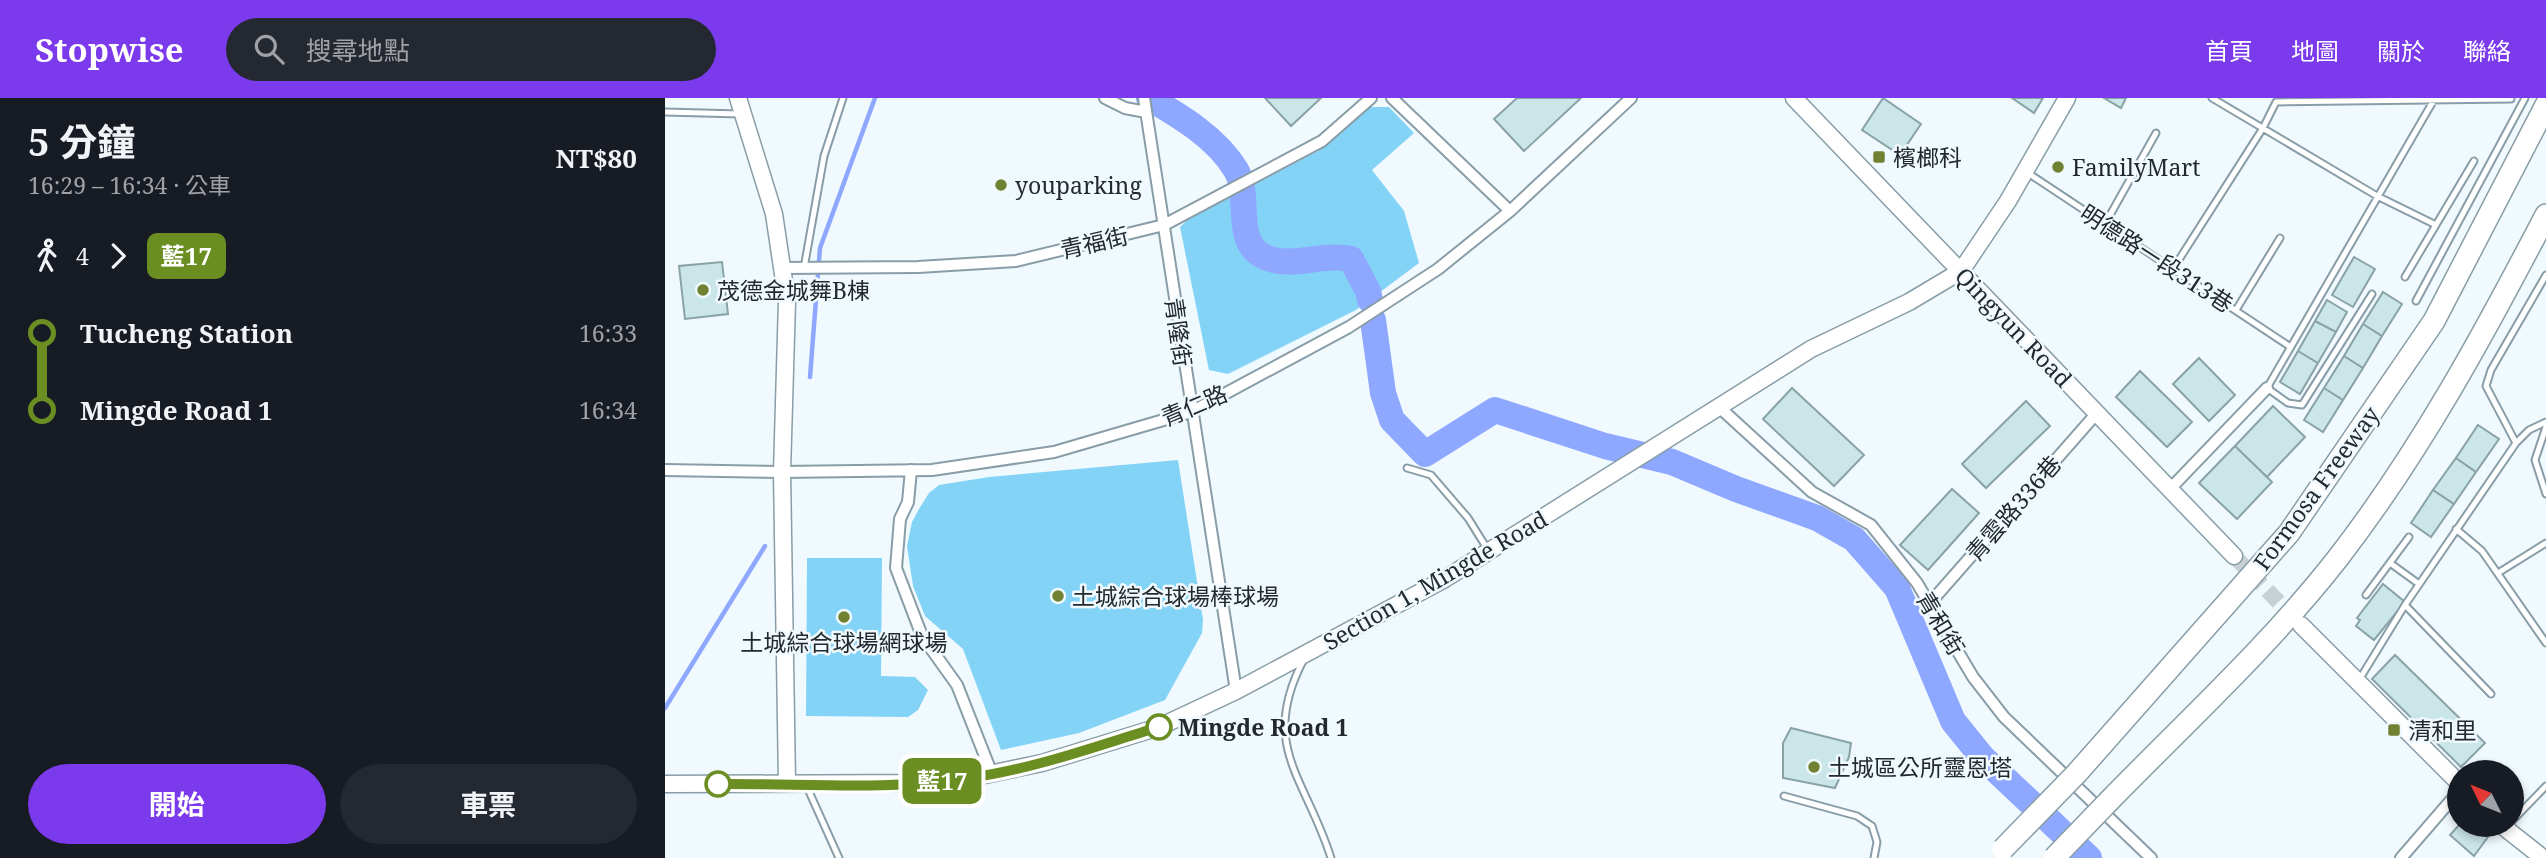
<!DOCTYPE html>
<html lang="zh-TW">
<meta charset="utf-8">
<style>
:root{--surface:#171b24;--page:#242831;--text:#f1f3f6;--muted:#9ea1a6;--accent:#7c3aed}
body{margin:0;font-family:"Noto Serif","Noto Sans TC",serif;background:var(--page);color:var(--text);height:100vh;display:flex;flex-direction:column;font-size:26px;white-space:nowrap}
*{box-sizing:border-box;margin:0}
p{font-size:23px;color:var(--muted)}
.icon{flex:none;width:38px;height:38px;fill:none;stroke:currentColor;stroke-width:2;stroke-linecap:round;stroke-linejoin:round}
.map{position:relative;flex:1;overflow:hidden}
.side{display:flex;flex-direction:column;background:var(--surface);width:665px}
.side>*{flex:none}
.badge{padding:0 14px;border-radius:10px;font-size:24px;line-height:46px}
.needle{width:46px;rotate:313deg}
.tools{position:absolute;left:1782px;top:662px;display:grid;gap:14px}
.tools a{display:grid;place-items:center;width:77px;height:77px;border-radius:50%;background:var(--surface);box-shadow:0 4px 10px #0003;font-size:35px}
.map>.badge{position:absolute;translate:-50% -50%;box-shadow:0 0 0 4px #fff}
.legs{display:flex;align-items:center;gap:10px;height:77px;padding:0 28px;font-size:23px}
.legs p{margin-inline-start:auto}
.overview{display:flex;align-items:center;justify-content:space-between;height:119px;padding:0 28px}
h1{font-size:38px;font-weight:700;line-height:52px}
.action{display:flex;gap:14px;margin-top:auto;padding:14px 28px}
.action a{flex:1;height:80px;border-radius:42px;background:var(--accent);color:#fff;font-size:28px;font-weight:700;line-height:80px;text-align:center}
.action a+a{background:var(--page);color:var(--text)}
ul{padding:0 28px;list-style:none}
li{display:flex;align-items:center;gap:24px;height:77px;font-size:26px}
li i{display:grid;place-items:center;width:10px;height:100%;margin:0 9px;background:currentColor}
li i::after{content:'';width:18px;height:18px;margin:-9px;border:5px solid;border-radius:50%;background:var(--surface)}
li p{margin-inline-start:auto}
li:first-child i{background:linear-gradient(#0000 50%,currentColor 0)}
li:last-child i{background:linear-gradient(currentColor 50%,#0000 0)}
header{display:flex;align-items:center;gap:42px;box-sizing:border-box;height:98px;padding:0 35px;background:var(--accent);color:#fff}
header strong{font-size:33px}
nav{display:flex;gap:38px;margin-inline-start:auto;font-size:24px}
.search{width:490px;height:63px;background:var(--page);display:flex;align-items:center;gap:18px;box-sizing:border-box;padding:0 24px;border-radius:38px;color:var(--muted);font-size:26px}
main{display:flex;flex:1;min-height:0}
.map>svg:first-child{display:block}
.green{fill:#83d3f7}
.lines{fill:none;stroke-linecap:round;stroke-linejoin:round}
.stream{stroke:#8fa8ff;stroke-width:4.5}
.river{stroke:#8fa8ff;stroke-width:26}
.building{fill:#cbe6e9;stroke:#89a2a5;stroke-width:2}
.secondary-tunnel{stroke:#c7d0d4;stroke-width:16;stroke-dasharray:16 8;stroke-linecap:butt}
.lane-casing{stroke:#889da7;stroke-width:9}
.street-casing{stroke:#889da7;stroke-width:14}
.secondary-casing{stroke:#889da7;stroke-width:19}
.highway-casing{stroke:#889da7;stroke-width:24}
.lane{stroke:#fff;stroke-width:5}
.street{stroke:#fff;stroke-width:10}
.secondary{stroke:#fff;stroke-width:16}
.highway{stroke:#fff;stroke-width:21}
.highway-bridge-casing{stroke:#889da7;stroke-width:24;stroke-linecap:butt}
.highway-bridge{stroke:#fff;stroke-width:21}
.line-1-casing{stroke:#fff;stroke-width:16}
.line-1{stroke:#6b8e23;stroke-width:10}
.poi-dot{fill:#708231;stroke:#f0f9fe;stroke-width:2.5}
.stop-1-dot{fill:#fff;stroke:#6b8e23;stroke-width:3.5}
.labels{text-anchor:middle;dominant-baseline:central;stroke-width:5;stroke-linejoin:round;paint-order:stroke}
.poi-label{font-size:23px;fill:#222a2e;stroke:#f0f9fe;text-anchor:start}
.street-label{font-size:23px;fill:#222a2e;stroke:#f0f9fe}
.stop-label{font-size:23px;font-weight:bold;fill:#222a2e;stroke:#f0f9fe;text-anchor:start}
</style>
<header>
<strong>Stopwise</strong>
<div class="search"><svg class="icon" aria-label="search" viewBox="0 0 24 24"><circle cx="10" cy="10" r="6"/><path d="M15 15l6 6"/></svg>搜尋地點</div>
<nav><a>首頁</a><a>地圖</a><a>關於</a><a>聯絡</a></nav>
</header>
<main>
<section class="side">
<div class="overview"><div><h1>5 分鐘</h1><p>16:29 – 16:34 · 公車</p></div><b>NT$80</b></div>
<div class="legs"><svg class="icon" aria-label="walk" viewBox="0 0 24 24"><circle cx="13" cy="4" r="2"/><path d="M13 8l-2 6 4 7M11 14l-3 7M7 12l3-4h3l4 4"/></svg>4<svg class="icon" aria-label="forward" viewBox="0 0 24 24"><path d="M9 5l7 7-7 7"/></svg><b class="badge" style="background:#6b8e23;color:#fff">藍17</b></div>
<ul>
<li><i style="color:#6b8e23"></i><b>Tucheng Station</b><p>16:33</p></li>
<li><i style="color:#6b8e23"></i><b>Mingde Road 1</b><p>16:34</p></li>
</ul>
<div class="action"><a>開始</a><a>車票</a></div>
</section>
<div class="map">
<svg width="1881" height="760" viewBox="0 0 1881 760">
<rect width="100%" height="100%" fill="#f0f9fe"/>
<!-- green -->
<path class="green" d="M703 9H724L749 35 707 72 739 113 754 165 691 212 563 276 544 272 515 129 522 122 653 53Z
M513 362 538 522 537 535 500 602 414 635 336 652 298 551 260 518 248 488 242 448 247 424 254 411 264 395 274 387 324 379Z
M142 460H217L216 578 250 579 263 592 253 612 243 619 141 618Z"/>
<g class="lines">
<!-- stream -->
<path class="stream" d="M145 279 155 150 210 0
M0 610 100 448"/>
<!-- river -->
<path class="river" d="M484 0C515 18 552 40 571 72 586 97 569 141 596 157 624 173 657 154 686 161L703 193 705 202
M708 222 718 295 727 322 760 356 830 312 940 348 1007 364 1071 391 1152 420 1189 441 1232 490 1288 623 1317 659 1424 760"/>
</g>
<!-- building -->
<path class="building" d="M600 0H656L626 28Z
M852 0H916L859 53 829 21Z
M1218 0 1256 26 1235 57 1197 32Z
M1347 0H1378L1369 15Z
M1439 0H1461L1456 10Z
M1689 159 1710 171 1688 209 1667 197Z
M57 164 63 216 20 221 14 168Z
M1718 194 1737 206 1717 238 1698 226Z
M1662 202 1682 214 1671 234 1650 223Z
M1650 223 1671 234 1653 265 1633 253Z
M1698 226 1717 238 1698 270 1679 258Z
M1633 253 1653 265 1635 296 1615 284Z
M1679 258 1698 270 1678 302 1659 290Z
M1534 260 1570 297 1544 323 1508 286Z
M1475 273 1527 324 1502 349 1451 299Z
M1127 290 1199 357 1169 388 1098 321Z
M1659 290 1678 302 1658 334 1639 322Z
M1361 303 1385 328 1321 390 1297 366Z
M1608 308 1640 339 1602 379 1570 348Z
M1813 327 1834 341 1811 374 1791 360Z
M1570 348 1607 384 1572 421 1534 385Z
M1791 360 1811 374 1789 406 1768 392Z
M1287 391 1314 415 1263 472 1235 447Z
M1768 392 1789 406 1766 439 1746 425Z
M1718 486 1740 504 1709 542 1691 528 1695 522 1692 520Z
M1730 557 1820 645 1796 669 1707 581Z
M1126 630 1186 645 1184 659 1170 690 1118 680V645Z
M1795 726H1809L1823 739 1809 758 1785 737Z"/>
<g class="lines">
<!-- secondary-tunnel -->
<path class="secondary-tunnel" d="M1569 458 1632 523"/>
<!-- lane casing -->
<g class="lane-casing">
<path id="lane" d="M1547 0 1712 98 1771 127
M0 14 75 16
M1363 75 1624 248
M1440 126 1491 35
M139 170 159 58 178 0
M1508 171 1598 30 1611 4 1846 1
M1740 179 1809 63
M1707 196 1637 307 1623 305 1602 290 1770 0
M1751 203 1860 0
M1571 212 1615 140
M1881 329 1870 362 1881 396
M1851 345 1821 288 1826 272 1881 177
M742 370 766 377 803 420 823 452
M1791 431 1817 453 1881 545
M1725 465 1754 486
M1833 475 1881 445
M1701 497 1744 439
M1740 507 1826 596
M638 563C594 648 641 680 666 760
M1694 582 1740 507 1851 345 1864 332 1881 324
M142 689 174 760
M1119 698 1192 718 1207 728 1212 744 1209 760
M1846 724 1881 688"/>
</g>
<!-- street casing -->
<g class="street-casing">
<path id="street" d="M440 0 460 10 481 14
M479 0 571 593
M727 0 845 113
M116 170 253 169 351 163 499 127 657 43 706 0
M1053 308 1147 394 1206 427 1252 485 1308 579 1339 619 1486 760
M0 372 117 374 267 372 389 354 526 314 684 229 773 171 845 113 966 0
M246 372 243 404 235 421 231 470 257 538 292 587 327 676
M1505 391 1602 290
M1265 505 1431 316
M1736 760 1794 693"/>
</g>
<!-- secondary casing -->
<g class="secondary-casing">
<path id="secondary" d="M73 0 109 116 122 203 117 374 122 685
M1129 0 1569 458
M1636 527 1794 685
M0 686 264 685 305 680 377 665 494 629 571 593 778 482 1146 251 1244 204 1296 173 1343 103 1402 0
M1835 726 1878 760"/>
</g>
<!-- highway casing -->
<g class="highway-casing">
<path id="highway" d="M1412 675 1624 435 1769 223 1881 7
M1444 703C1521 624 1605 547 1673 460 1755 354 1819 236 1881 117"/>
</g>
<!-- lane -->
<use href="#lane" class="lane"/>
<!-- street -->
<use href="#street" class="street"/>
<!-- secondary -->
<use href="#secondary" class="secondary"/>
<!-- highway -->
<use href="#highway" class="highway"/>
<!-- highway-bridge casing -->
<g class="highway-bridge-casing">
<path id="highway-bridge" d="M1338 751 1412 675
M1389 760 1444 703"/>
</g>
<!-- highway-bridge -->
<use href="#highway-bridge" class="highway-bridge"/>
</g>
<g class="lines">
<!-- line-1 casing -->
<g class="line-1-casing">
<path id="line-1" d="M53 686C136 685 222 693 304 680 369 671 431 648 494 629"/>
</g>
<!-- line-1 -->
<use href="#line-1" class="line-1"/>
</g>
<!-- markers -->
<g class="poi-dot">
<rect x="1207" y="52" width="14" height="14" rx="3.5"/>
<circle cx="1393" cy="69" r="7"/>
<circle cx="336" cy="87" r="7"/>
<circle cx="38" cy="192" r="7"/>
<circle cx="393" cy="498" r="7"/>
<circle cx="179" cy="519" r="7"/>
<rect x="1722" y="625" width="14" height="14" rx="3.5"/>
<circle cx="1149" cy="669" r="7"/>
</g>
<g class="stop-1-dot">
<circle cx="494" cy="629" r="12"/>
<circle cx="53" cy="686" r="12"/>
</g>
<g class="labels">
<!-- poi labels -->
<g class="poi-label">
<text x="1228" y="59">檳榔科</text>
<text x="1407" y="69">FamilyMart</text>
<text x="350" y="87">youparking</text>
<text x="52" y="192">茂德金城舞B棟</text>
<text x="407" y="498">土城綜合球場棒球場</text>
<text x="179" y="544" text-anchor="middle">土城綜合球場網球場</text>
<text x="1743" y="632">清和里</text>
<text x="1163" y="669">土城區公所靈恩塔</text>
</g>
<!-- street labels -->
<g class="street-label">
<text transform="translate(429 144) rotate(-13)">青福街</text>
<text transform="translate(1492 160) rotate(33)">明德路一段313巷</text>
<text transform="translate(1349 229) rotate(46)">Qingyun Road</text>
<text transform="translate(514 234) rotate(82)">青隆街</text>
<text transform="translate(529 307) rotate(-23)">青仁路</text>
<text transform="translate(1651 390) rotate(-54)">Formosa Freeway</text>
<text transform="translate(1348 410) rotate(-49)">青雲路336巷</text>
<text transform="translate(770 482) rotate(-30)">Section 1, Mingde Road</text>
<text transform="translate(1276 525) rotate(59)">青和街</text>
</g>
<!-- stop labels -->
<g class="stop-label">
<text x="513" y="629">Mingde Road 1</text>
</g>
</g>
</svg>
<div class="tools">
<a><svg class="needle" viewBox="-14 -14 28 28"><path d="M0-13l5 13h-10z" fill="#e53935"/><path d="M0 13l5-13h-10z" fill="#9ea1a6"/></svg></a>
</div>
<b class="badge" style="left:277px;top:683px;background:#6b8e23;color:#fff">藍17</b>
</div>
</main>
